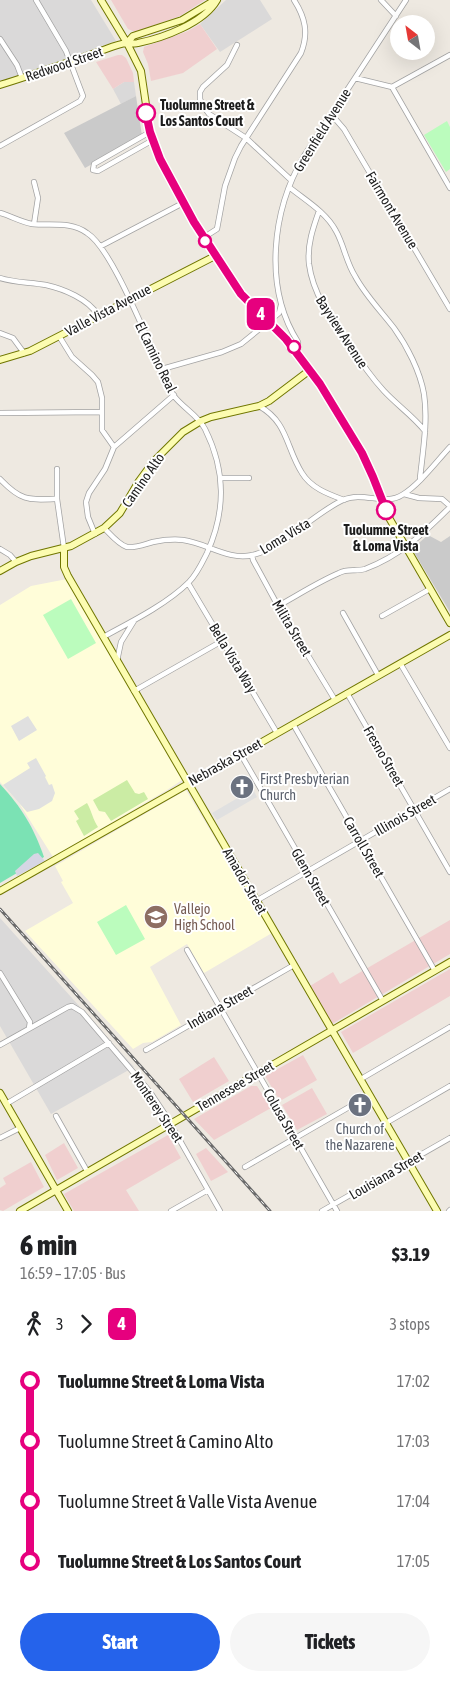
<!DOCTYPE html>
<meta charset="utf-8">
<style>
:root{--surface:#fff;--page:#f6f6f6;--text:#202124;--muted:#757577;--accent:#2563eb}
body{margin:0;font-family:"Asap Condensed",sans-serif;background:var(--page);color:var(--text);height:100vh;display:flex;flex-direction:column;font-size:19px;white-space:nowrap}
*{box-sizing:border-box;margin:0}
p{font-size:16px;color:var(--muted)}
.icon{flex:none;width:28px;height:28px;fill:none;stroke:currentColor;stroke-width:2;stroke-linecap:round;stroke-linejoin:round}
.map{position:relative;height:1211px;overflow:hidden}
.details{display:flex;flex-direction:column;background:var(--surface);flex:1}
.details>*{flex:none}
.badge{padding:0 10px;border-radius:8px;font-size:18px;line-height:32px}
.needle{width:32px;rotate:329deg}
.tools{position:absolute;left:390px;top:15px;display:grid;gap:10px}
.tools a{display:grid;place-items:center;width:45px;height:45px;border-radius:50%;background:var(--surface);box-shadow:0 5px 20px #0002;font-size:25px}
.map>.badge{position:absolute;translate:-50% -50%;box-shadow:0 0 0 2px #fff}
.legs{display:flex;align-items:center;gap:8px;height:55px;padding:0 20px;font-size:16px}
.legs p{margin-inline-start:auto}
.head{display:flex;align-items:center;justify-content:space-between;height:85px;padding:0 20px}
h1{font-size:28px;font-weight:800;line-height:38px}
.button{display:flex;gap:10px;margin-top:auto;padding:10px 20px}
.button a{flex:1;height:58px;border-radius:30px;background:var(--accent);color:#fff;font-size:20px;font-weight:800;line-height:58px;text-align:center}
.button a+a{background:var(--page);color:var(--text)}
ul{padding:0 20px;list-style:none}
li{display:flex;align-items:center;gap:18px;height:60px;font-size:19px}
li i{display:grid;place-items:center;width:8px;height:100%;margin:0 6px;background:currentColor}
li i::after{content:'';width:12px;height:12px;margin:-6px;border:4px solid;border-radius:50%;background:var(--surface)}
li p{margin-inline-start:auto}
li:first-child i{background:linear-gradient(#0000 50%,currentColor 0)}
li:last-child i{background:linear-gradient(currentColor 50%,#0000 0)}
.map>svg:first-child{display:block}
.residential{fill:#dad9d9}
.commercial{fill:#f0cfcf}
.education{fill:#fffdd9}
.religious{fill:#cacaca}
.grass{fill:#cbeca4}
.park{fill:#bbfcbd}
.pitch{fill:#7be2b4}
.parking{fill:#e0e0e0}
.plaza{fill:#d6d6e4}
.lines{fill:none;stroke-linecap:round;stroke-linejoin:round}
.street-casing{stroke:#a3a3a3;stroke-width:6}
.secondary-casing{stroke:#707600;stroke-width:8}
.street{stroke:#fff;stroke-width:4.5}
.secondary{stroke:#fcfcb1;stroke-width:6}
.rail-casing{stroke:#6a6a6a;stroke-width:3}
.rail{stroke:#fff;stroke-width:1;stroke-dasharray:4;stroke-linecap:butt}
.line-1-casing{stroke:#fff;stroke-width:11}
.line-1{stroke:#e6007e;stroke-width:8}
.stop-1-dot{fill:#fff;stroke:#e6007e;stroke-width:2.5}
.labels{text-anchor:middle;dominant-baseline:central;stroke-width:4;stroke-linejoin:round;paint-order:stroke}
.street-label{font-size:14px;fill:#1c1c1c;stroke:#fff}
.stop-label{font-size:14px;font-weight:bold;fill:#1c1c1c;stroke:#fff;text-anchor:start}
.worship-label{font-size:14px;fill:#5b616d;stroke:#fff;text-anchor:start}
.education-label{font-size:14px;fill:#785e54;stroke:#fff;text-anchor:start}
</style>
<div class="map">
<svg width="450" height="1211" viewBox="0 0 450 1211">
<rect width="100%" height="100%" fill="#eee9e1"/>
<!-- residential -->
<path class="residential" d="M0 0H91L116 41 0 83Z
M226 0H260L272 19 220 52 200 24Z
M124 82H134L136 96 121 104 113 89Z
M0 918 134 1067 51 1114 0 1026Z"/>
<!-- commercial -->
<path class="commercial" d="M111 0H205L180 16 135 32 128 29Z
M200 24 217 49 183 73 151 81 148 64 143 52 144 47 188 31Z
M118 55H122L126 58 133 73 134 82H124L113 89 96 62Z
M450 920V954L332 1024 310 986 333 972 340 984Z
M450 969V996L353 1053 341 1032Z
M303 1055 317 1080 280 1101 265 1076Z
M214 1057 229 1081 193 1102 179 1079Z
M251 1086H257L271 1108 214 1140 194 1119Z
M312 1088 327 1114 297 1130 282 1105Z
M168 1135 181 1158 126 1190 139 1211H74L64 1194Z
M64 1143 78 1168 57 1180 45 1155Z
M206 1148 228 1172 211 1181 196 1154Z
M31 1162 44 1187 3 1211 0 1210V1188L6 1184 3 1178Z"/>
<!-- education -->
<path class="education" d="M67 579 182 780 167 790 53 857 19 803 0 782V605L31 586Z
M186 790 272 933 204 973 187 944 150 967 181 1025 152 1042 143 1043 133 1049 25 931 73 903 61 882 63 881 55 866Z"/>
<!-- religious -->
<path class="religious" d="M136 96 142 136 85 168 64 133Z
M428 535 441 542 450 536V612L412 549Z"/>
<!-- grass -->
<path class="grass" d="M127 780 135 793 139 794 144 792 148 799 111 821 105 812 99 811 93 800Z
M87 803C92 812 93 820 98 827L84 836 76 821 79 819 74 811Z"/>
<!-- park -->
<path class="park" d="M447 121 450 127V169L446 172 424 135Z
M71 599 96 643 68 659 43 615Z
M126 905 145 939 116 955 97 922Z"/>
<!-- pitch -->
<path class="pitch" d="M0 784C22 808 33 826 44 857L0 883Z"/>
<!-- parking -->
<path class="parking" d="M28 716 37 730 19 741 11 726Z
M36 758 46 776 45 777 49 785 52 784 55 793 52 801 39 809 27 812 3 785 30 768 27 763Z
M253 789 257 797 217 820 212 813Z"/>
<!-- plaza -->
<path class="plaza" d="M38 853 45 861 17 876 15 871 34 854Z"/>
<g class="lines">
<!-- street casing -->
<g class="street-casing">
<path id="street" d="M381 0 396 16
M0 39 17 65 22 78
M237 45 227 65 203 87 200 92V99L203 106 209 114 246 138 291 180
M355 78 392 87
M392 87 450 188
M392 87 450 55
M331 114 344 129 450 309
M150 132 94 164 93 170 98 171 153 140
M0 146 80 101 83 96 66 51 36 0
M34 182 38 198 34 224
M289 187C305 200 326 212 336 231 344 245 346 262 355 276 365 295 381 311 394 328 407 346 420 371 424 394 428 421 423 450 420 478
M319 211C313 228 307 245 309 264 313 295 332 320 350 345 360 361 371 377 384 391 397 405 413 416 425 431
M0 213C11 216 21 222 32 224 51 226 70 221 87 233 110 247 142 327 155 355 161 368 166 384 174 396 183 408 198 415 205 429 226 471 226 511 207 553 202 563 197 574 189 582 167 604 131 622 103 637
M203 238 217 229 225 186 235 158 241 146 301 53C309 33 305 17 294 0
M101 246 183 203
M0 278C15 283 31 282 46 285 64 289 88 299 98 315
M0 333 13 338 24 353
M59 336 72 357 92 375 98 382 102 398V430L114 447
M298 342C263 287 272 210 304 156L406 0
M162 369 222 352 241 344 273 318 279 313 281 305
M259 406C288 422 286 448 302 473 311 488 328 494 344 500
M0 413 101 412
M57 469V499L64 548
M220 478H249
M0 479C21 501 28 500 57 499
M404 494 419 498 442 499 450 506
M104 528C110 534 119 545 127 547 136 548 145 544 153 542 163 540 173 539 183 540 207 543 228 561 253 555 284 547 313 514 343 500 363 491 385 506 402 495 419 485 436 462 450 447
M95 534 88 517 86 502 89 493 105 469 114 447 174 395
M0 549 10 555 16 562
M252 555 253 560 278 606 335 700
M188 583 277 733
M278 606C298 595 318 582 339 573 348 568 356 572 365 569 400 556 424 533 450 507
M343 613 378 675
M382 616 430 589
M117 661 121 642 134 621
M400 663 450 748
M134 691 222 641
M347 693 450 872
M293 724 435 971
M240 753 383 1001
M256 901 450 789
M187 950 337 1211
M0 973 30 1022 29 1028
M0 1045 68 1007 72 1006 82 1012 150 1092 166 1116 220 1211
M146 1050 294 965
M361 1079 450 1027
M6 1104 109 1043
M56 1116 87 1171
M386 1123 450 1086
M0 1138 20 1128
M245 1167 370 1095
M171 1211 208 1190
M322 1211 450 1138
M449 1211 450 1210"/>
</g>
<!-- secondary casing -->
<g class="secondary-casing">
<path id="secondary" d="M101 0 127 43 141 71 150 132 160 159 194 222 237 289 292 345 320 384 362 453 373 477 388 516 450 623
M127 43 133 36 182 20 215 0
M0 85C33 75 65 63 98 52 107 49 117 44 127 43 131 43 135 44 138 43 163 38 204 23 217 0
M0 360 30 351 215 256
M64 548V567L68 576 437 1211
M0 571 16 562 31 556 71 546 104 528 120 513 139 481 153 462 183 432 201 421 211 417 259 406 269 401 310 370
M0 891 450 635
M0 1093 68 1211
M20 1211 450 962"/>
</g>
<!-- street -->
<use href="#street" class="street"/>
<!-- secondary -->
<use href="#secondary" class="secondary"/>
<!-- rail casing -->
<g class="rail-casing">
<path id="rail" d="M0 909 270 1211"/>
</g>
<!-- rail -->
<use href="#rail" class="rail"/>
</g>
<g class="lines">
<!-- line-1 casing -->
<g class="line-1-casing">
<path id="line-1" d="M146 113 150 132 160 159 194 222 241 294 286 339 320 384 362 453 373 477 386 510"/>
</g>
<!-- line-1 -->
<use href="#line-1" class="line-1"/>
</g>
<!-- icons -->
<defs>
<g id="church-disc" transform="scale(1.25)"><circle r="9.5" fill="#6b7280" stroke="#fff"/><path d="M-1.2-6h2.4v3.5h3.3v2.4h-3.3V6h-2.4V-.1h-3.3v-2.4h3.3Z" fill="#fff"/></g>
<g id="school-disc" transform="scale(1.25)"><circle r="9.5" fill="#8d6e63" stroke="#fff"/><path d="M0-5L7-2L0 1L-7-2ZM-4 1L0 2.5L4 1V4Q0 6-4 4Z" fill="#fff"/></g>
</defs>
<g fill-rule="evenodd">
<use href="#church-disc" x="242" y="787"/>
<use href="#school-disc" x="156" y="917"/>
<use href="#church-disc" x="360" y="1105"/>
</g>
<!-- markers -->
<g class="stop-1-dot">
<circle cx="146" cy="113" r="9"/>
<circle cx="205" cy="241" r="6"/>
<circle cx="294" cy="347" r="6"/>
<circle cx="386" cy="510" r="9"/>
</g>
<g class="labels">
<!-- street labels -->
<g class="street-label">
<text transform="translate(64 64) rotate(-19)">Redwood Street</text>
<text transform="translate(322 130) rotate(-58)">Greenfield Avenue</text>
<text transform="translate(392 210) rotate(59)">Fairmont Avenue</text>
<text transform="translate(108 310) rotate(-28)">Valle Vista Avenue</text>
<text transform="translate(342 332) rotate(57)">Bayview Avenue</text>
<text transform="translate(156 357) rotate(64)">El Camino Real</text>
<text transform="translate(143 480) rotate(-55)">Camino Alto</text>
<text transform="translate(285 536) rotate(-31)">Loma Vista</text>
<text transform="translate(292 628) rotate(59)">Milita Street</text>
<text transform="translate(233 658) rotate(59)">Bella Vista Way</text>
<text transform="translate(384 756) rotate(60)">Fresno Street</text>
<text transform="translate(225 762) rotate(-29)">Nebraska Street</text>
<text transform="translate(405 815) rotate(-30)">Illinois Street</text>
<text transform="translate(364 847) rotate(60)">Carroll Street</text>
<text transform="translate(311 877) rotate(60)">Glenn Street</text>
<text transform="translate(245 881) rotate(60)">Amador Street</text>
<text transform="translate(220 1007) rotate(-30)">Indiana Street</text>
<text transform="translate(235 1086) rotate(-30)">Tennessee Street</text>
<text transform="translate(157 1107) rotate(56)">Monterey Street</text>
<text transform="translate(284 1119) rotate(60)">Colusa Street</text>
<text transform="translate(386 1175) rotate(-30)">Louisiana Street</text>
</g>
<!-- stop labels -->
<g class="stop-label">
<text x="160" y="105">Tuolumne Street &amp;<tspan x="160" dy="16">Los Santos Court</tspan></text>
<text x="386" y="530" text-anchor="middle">Tuolumne Street<tspan x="386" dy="16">&amp; Loma Vista</tspan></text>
</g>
<!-- worship labels -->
<g class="worship-label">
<text x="260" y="779">First Presbyterian<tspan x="260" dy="16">Church</tspan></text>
<text x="360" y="1129" text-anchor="middle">Church of<tspan x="360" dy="16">the Nazarene</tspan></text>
</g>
<!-- education labels -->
<g class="education-label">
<text x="174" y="909">Vallejo<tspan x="174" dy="16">High School</tspan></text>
</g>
</g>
</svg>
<div class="tools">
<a><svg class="needle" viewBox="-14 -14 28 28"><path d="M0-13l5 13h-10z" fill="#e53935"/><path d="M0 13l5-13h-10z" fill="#757577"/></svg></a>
</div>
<b class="badge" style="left:261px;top:314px;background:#e6007e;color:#fff">4</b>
</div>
<section class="details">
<div class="head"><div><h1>6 min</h1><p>16:59 – 17:05 · Bus</p></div><b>$3.19</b></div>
<div class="legs"><svg class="icon" aria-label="walk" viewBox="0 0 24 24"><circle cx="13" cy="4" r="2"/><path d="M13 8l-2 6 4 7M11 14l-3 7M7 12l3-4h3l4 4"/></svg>3<svg class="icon" aria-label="forward" viewBox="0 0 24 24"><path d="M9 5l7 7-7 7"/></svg><b class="badge" style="background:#e6007e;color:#fff">4</b><p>3 stops</p></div>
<ul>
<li><i style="color:#e6007e"></i><b>Tuolumne Street &amp; Loma Vista</b><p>17:02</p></li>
<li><i style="color:#e6007e"></i><span>Tuolumne Street &amp; Camino Alto</span><p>17:03</p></li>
<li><i style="color:#e6007e"></i><span>Tuolumne Street &amp; Valle Vista Avenue</span><p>17:04</p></li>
<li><i style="color:#e6007e"></i><b>Tuolumne Street &amp; Los Santos Court</b><p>17:05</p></li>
</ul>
<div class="button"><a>Start</a><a>Tickets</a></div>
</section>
